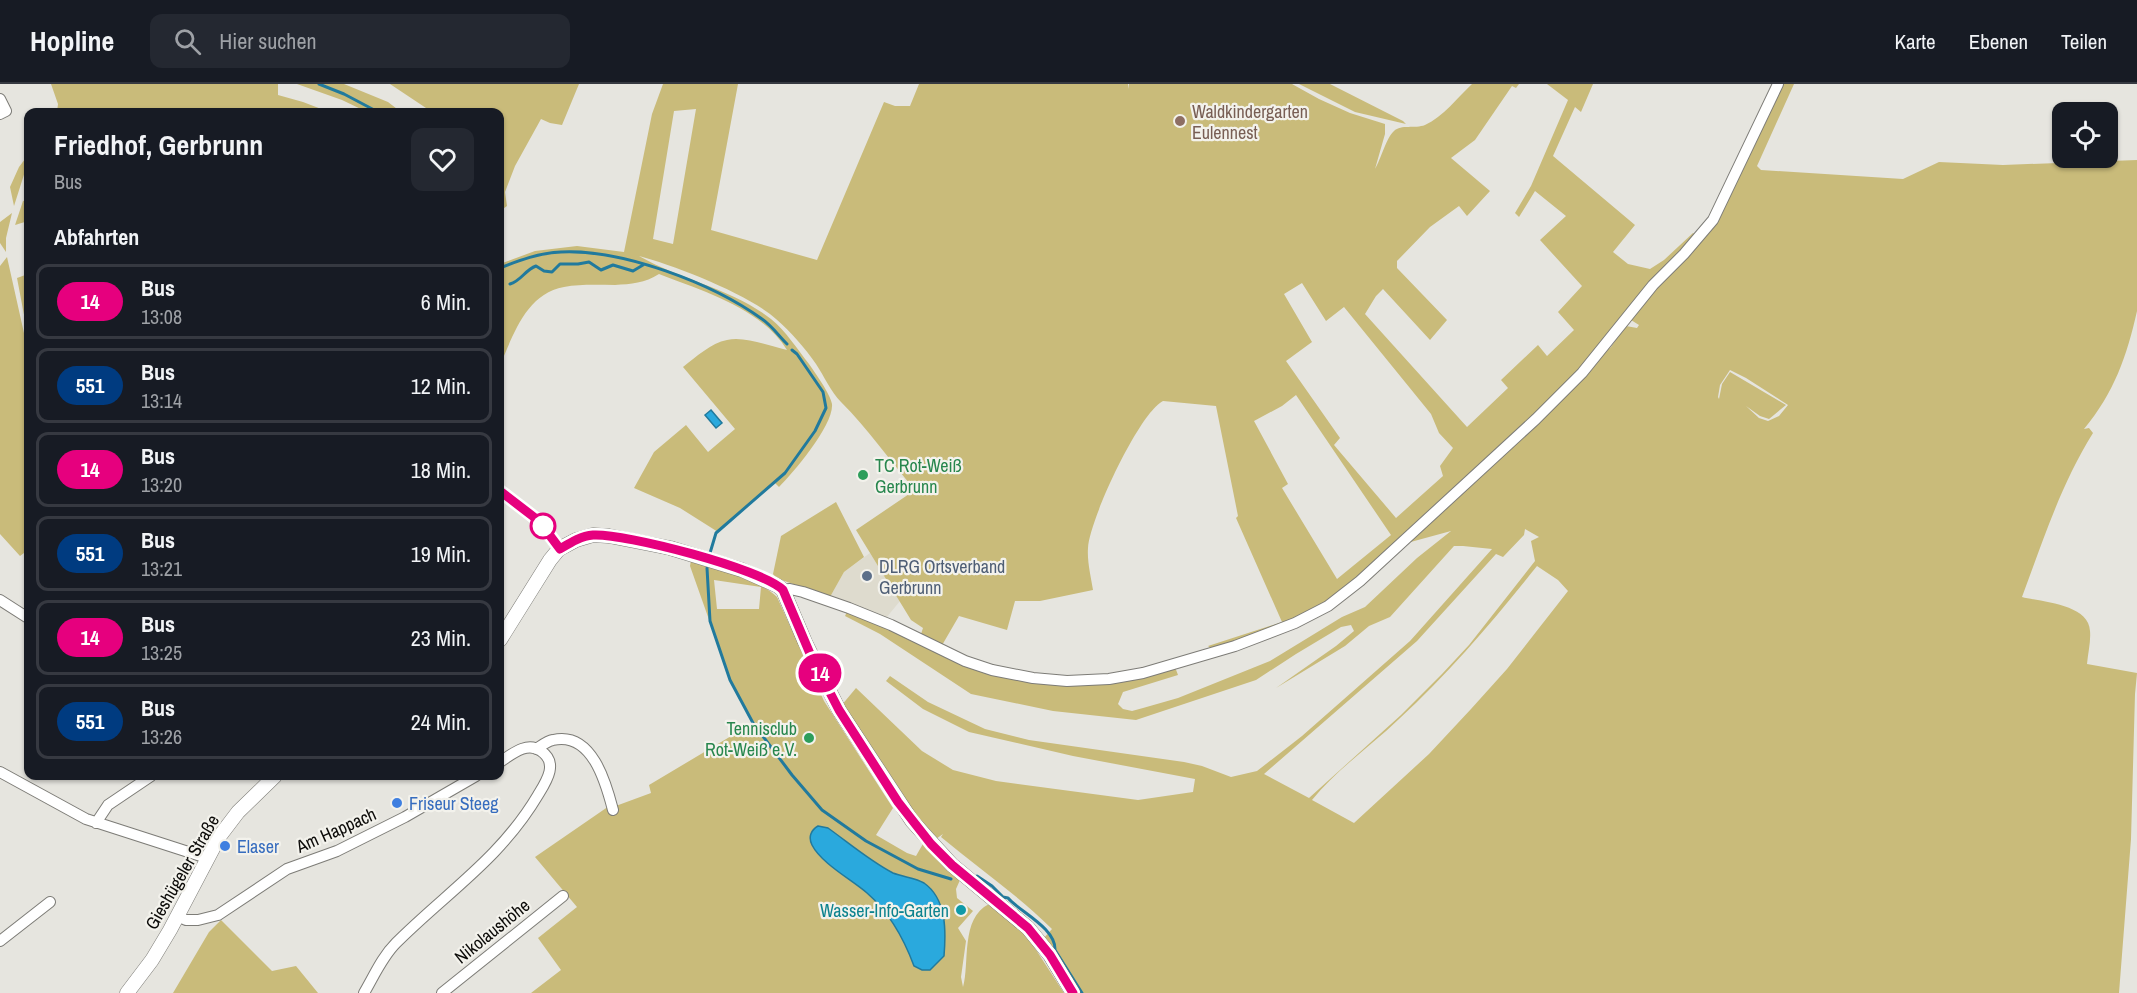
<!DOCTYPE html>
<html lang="de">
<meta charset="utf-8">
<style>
:root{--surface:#171b24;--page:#242831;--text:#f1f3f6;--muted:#9ea1a6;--line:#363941}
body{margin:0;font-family:"Archivo Narrow",sans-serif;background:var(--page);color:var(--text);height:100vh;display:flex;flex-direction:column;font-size:22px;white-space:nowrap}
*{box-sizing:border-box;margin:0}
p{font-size:20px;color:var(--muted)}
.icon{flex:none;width:33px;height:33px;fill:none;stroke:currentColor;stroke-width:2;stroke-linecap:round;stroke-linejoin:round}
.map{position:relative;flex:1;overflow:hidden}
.drawer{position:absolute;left:24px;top:24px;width:480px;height:672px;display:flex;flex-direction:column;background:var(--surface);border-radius:12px;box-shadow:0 2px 4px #0004}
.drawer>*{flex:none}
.badge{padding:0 12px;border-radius:20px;font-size:21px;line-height:39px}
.controls{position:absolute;left:2052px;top:18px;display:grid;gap:12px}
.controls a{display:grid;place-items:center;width:66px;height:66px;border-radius:12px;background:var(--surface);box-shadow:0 2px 4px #0004;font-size:30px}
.map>.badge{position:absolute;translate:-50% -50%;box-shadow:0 0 0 3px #fff}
h2{padding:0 30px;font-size:22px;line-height:54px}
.round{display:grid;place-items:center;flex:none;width:63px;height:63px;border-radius:12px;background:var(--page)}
.head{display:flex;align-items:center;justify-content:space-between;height:102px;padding:0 30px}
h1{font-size:28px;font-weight:700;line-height:45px}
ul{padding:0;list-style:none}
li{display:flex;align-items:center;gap:18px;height:75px;margin:0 12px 9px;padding:0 18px;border:3px solid var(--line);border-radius:12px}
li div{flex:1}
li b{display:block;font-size:22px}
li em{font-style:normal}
li .badge{min-width:66px;font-weight:700;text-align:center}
header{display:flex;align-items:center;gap:36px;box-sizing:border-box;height:84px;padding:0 30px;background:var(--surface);border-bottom:2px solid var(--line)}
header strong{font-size:28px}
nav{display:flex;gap:33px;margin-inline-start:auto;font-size:21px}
.search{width:420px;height:54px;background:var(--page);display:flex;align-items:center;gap:15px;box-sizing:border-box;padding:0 21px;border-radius:12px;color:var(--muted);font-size:22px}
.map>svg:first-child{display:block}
.built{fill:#dedbce}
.green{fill:#c9bb7a;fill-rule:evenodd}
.water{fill:#2aa9dd;stroke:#217a9d;stroke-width:1.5}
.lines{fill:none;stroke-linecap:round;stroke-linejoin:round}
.stream{stroke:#217a9d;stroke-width:3}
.street-casing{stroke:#7d7c77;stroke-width:12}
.secondary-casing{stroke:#7d7c77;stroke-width:15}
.street{stroke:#fff;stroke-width:10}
.secondary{stroke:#fff;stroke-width:14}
.line-casing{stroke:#fff;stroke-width:14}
.line{stroke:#e6007e;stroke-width:9}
.education-dot{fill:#8d6e63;stroke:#f3f2ec;stroke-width:2}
.leisure-dot{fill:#2e9e5b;stroke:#f3f2ec;stroke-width:2}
.stop-dot{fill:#fff;stroke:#e6007e;stroke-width:3}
.service-dot{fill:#5c6f8a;stroke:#f3f2ec;stroke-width:2}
.shop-dot{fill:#3f7fe0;stroke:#f3f2ec;stroke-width:2}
.culture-dot{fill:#0f9aa8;stroke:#f3f2ec;stroke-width:2}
.labels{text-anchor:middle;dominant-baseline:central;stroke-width:4.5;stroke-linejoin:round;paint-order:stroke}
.education-label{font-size:18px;fill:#785e54;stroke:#f3f2ec;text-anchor:start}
.leisure-label{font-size:18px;fill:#27864d;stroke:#f3f2ec;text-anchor:start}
.service-label{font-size:18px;fill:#4e5e75;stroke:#f3f2ec;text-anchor:start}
.shop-label{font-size:18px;fill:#366cbe;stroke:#f3f2ec;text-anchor:start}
.street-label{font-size:18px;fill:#0c0b09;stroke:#f3f2ec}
.culture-label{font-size:18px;fill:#0d838f;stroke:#f3f2ec;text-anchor:end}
</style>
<header>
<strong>Hopline</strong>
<div class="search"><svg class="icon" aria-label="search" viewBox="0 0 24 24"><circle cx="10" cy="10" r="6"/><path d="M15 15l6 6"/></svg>Hier suchen</div>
<nav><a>Karte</a><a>Ebenen</a><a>Teilen</a></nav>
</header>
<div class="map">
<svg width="2137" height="909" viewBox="0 0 2137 909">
<rect width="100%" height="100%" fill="#e6e5df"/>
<!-- built -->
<path class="built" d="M870 469 900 517 886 534 830 513 844 488Z"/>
<!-- green -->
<path class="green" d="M51 0H278V11L303 18 329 28H57L58 20Z
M297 0H344L388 18 401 28H367L342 16Z
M390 0H579L562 41 550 39 541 35 515 82 505 108 507 122 500 127V28H430L426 24Z
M663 0H738L711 146 817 176 884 18 895 22H910L919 0H1128V5L1129 0H1292L1319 15 1350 29 1385 40V50L1375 85C1381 75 1386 54 1394 47 1401 40 1415 45 1425 41 1443 33 1458 13 1472 0H1519L1516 4 1512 2 1475 56 1451 74 1490 107 1467 132 1459 122 1430 143 1397 177V184L1447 236 1430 256 1383 205 1376 212 1365 230 1467 343 1508 304 1501 296 1538 261 1547 272 1574 246 1558 228 1582 202 1540 156 1566 132 1535 107 1519 133 1515 129 1531 102 1568 16 1547 0H1593L1581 28 1575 23 1553 72 1635 141 1613 168 1628 180 1650 185 1664 176 1693 149 1697 151 1569 298 1345 506 1296 537 1212 565 1208 562 1282 538 1236 434 1238 432 1216 322 1163 317C1139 329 1089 437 1088 464 1087 478 1091 493 1093 506L1040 517H1015L1007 546 959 532 941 563 920 553 923 544 911 536 856 446 915 406C890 377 868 345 841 318 831 308 824 292 816 280 805 264 791 248 776 235 750 211 674 181 639 172 681 196 733 205 771 235 786 247 797 265 809 280 815 289 830 309 832 320 834 341 793 389 779 403L774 398 718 448 680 424 634 404 654 368 686 341 708 368 735 345 683 283C696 273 711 259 727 256 745 252 769 262 787 266 761 224 703 207 659 190 645 199 631 200 615 201 598 201 580 200 564 203 526 210 514 250 500 281V180L535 167 577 162 624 168 652 30ZM696 25 673 160 653 155 674 27ZM1302 199 1326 237 1344 223 1431 330 1439 349 1453 364 1440 382 1443 392 1396 434 1334 361 1340 354 1286 277 1312 258 1284 210ZM1296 311 1391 451 1337 495 1282 404 1288 400 1254 337 1282 322Z
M1299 0H1330L1403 37 1406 40 1355 28Z
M1781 0H1794L1757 82 1761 86 1903 95 1939 78 2003 81 2137 76V227C2127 272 2114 309 2084 345L2089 344 2093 349C2061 400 2043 457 2022 513 2041 518 2089 520 2090 547 2091 557 2088 569 2087 580L2137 589 2135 610 2131 755 2119 909H1077L1043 855 1052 845C1018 811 978 784 941 753L943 750 933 757 841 622 856 604 922 667 953 686 996 697 1138 716 1193 708 1195 695 1073 672 969 648 923 625 886 597 890 592 928 618 985 645 1029 656 1184 678 1202 682 1231 693 1257 687 1302 652 1410 557 1492 465 1463 462H1454L1390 533 1369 542 1345 562 1276 604 1336 562 1354 547 1351 541 1341 543 1296 570 1256 596 1136 636 1053 627 971 610 880 550 845 532 847 528 872 537 940 570 1061 600 1175 583 1178 591 1123 608 1118 620 1123 625 1132 627 1143 624 1178 614 1270 577 1342 533 1365 523 1417 474 1451 447 1407 459 1594 278 1611 263 1623 245 1626 242 1637 244 1639 241 1631 236 1657 202 1693 167ZM1730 286 1746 294 1788 321 1779 332 1768 337 1759 334 1746 322 1760 332 1769 335 1786 321 1730 288 1722 300 1719 315 1718 313 1720 301ZM1525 445 1539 453 1531 457 1535 477 1469 561 1442 590 1401 631 1309 714 1264 690 1417 557 1496 470 1503 473 1524 451ZM1537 482 1558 496 1568 507 1507 585 1471 625 1429 670 1354 739 1312 716C1336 686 1371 662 1399 635 1450 588 1494 536 1537 482Z
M28 71V78L14 122 10 103 19 83Z
M28 116V137L15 141 23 117Z
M12 129 6 154V168L0 159V138Z
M7 173 28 267V466L20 472 0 450V182Z
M28 190V252L17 194Z
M836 418 864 473 844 488 830 513 776 494 773 490 781 452Z
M691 476C714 483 760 496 777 513L824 617 893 724 876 751 907 769 916 772 924 758 960 796 956 805 957 814 973 827 958 844 966 857 961 893 963 903C970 880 960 834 989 820L1017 843 1029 855 1064 909H531L561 886 538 854 577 823 535 773 612 720 613 723 651 709 649 701 753 639 730 595 690 482ZM714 496 761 503 759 525H717Z
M221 836 272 887 296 882 318 909H173L209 848Z"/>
<!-- water -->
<path class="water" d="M711 326 722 339 716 344 705 331Z
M818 742 828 744C849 759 870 777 893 789 903 793 916 794 924 799 947 815 946 848 944 872L930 886H922L914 882C904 855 889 828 867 809 852 796 821 779 812 761 808 753 811 746 818 742Z"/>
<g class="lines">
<!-- stream -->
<path class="stream" d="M319 0 344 10 378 28
M500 184C520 176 539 169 561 168 622 165 712 199 762 235 771 241 779 252 787 260
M510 200C521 197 525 186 536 182L544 187 552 188 560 180H578L589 178 601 186 613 181 633 187 643 181
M710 469 716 449 785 389 815 347 826 324 823 308 797 270 792 266
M707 484 710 537 730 596 753 639 792 691 822 726 866 757 918 785 951 795
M977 792 992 802 1003 813 1008 814C1020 828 1056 844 1055 866L1082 909"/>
<!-- street casing -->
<g class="street-casing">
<path id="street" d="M0 15 6 27 0 30
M500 407 539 437 559 465
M783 506 790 505 803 508 849 524 891 541 965 577 992 586 1033 594 1067 597 1109 595 1143 589 1235 562 1295 539 1328 522 1360 497 1536 335 1582 289 1653 201 1684 170 1713 136 1778 0
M0 516 28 534
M536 665C541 662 547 657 553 656 592 647 606 699 613 726
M0 688 86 735 207 774
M96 739 108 721 151 692
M177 832 186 836H198L218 831 287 785 337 767 405 733 476 692
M0 857 50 818
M364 909C374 892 382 873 396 859 447 808 500 775 538 711 546 698 559 679 541 667 527 657 512 670 500 678
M442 909 563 812"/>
</g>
<!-- secondary casing -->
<g class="secondary-casing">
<path id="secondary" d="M500 556 550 476 559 465 576 456 593 451 609 452 670 464 742 486 778 502 783 506 805 558 839 626 912 737 952 781 1028 844 1050 871 1073 909
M127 909 152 876 170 846 219 753 238 728 275 692"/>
</g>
<!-- street -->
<use href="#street" class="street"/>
<!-- secondary -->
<use href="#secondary" class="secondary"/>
</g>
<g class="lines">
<!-- line casing -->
<g class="line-casing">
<path id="line" d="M500 407 539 437 560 465C570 459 581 452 593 451 625 449 762 485 783 506L811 572 839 626 898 718 931 760 952 781 1028 844 1050 871 1073 909"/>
</g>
<!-- line -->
<use href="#line" class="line"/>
</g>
<!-- markers -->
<circle class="education-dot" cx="1180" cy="37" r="6"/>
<g class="leisure-dot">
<circle cx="863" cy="391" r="6"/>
<circle cx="809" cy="654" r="6"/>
</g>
<circle class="stop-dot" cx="543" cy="442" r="12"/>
<circle class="service-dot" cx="867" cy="492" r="6"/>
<g class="shop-dot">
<circle cx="397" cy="719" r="6"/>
<circle cx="225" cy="762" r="6"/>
</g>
<circle class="culture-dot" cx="961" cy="826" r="6"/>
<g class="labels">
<!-- education labels -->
<g class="education-label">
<text x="1192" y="27">Waldkindergarten<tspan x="1192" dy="21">Eulennest</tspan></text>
</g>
<!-- leisure labels -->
<g class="leisure-label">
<text x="875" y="381">TC Rot-Weiß<tspan x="875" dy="21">Gerbrunn</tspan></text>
<text x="797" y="644" text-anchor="end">Tennisclub<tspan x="797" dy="21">Rot-Weiß e.V.</tspan></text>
</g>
<!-- service labels -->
<g class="service-label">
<text x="879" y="482">DLRG Ortsverband<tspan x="879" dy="21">Gerbrunn</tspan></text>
</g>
<!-- shop labels -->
<g class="shop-label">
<text x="409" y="719">Friseur Steeg</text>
<text x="237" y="762">Elaser</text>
</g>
<!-- street labels -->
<g class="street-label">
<text transform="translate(336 746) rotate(-24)">Am Happach</text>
<text transform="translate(182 788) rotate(-60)">Gieshügeler Straße</text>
<text transform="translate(492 847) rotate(-39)">Nikolaushöhe</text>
</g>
<!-- culture labels -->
<g class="culture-label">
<text x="949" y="826">Wasser-Info-Garten</text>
</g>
</g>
</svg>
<div class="controls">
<a><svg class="icon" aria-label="locate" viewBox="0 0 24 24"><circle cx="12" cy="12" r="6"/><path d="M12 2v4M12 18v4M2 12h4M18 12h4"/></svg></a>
</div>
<b class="badge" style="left:820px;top:589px;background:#e6007e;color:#fff">14</b>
<section class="drawer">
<div class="head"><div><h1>Friedhof, Gerbrunn</h1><p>Bus</p></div><a class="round"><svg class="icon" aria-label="heart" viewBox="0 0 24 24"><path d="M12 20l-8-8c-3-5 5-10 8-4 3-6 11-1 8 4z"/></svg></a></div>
<h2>Abfahrten</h2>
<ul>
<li><span class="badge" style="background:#e6007e;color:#fff">14</span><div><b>Bus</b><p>13:08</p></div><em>6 Min.</em></li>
<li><span class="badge" style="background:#003b80;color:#fff">551</span><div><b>Bus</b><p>13:14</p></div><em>12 Min.</em></li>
<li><span class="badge" style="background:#e6007e;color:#fff">14</span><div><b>Bus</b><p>13:20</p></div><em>18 Min.</em></li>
<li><span class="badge" style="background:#003b80;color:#fff">551</span><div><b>Bus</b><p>13:21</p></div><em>19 Min.</em></li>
<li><span class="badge" style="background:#e6007e;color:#fff">14</span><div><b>Bus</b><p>13:25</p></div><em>23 Min.</em></li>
<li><span class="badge" style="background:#003b80;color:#fff">551</span><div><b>Bus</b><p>13:26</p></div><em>24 Min.</em></li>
</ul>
</section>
</div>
